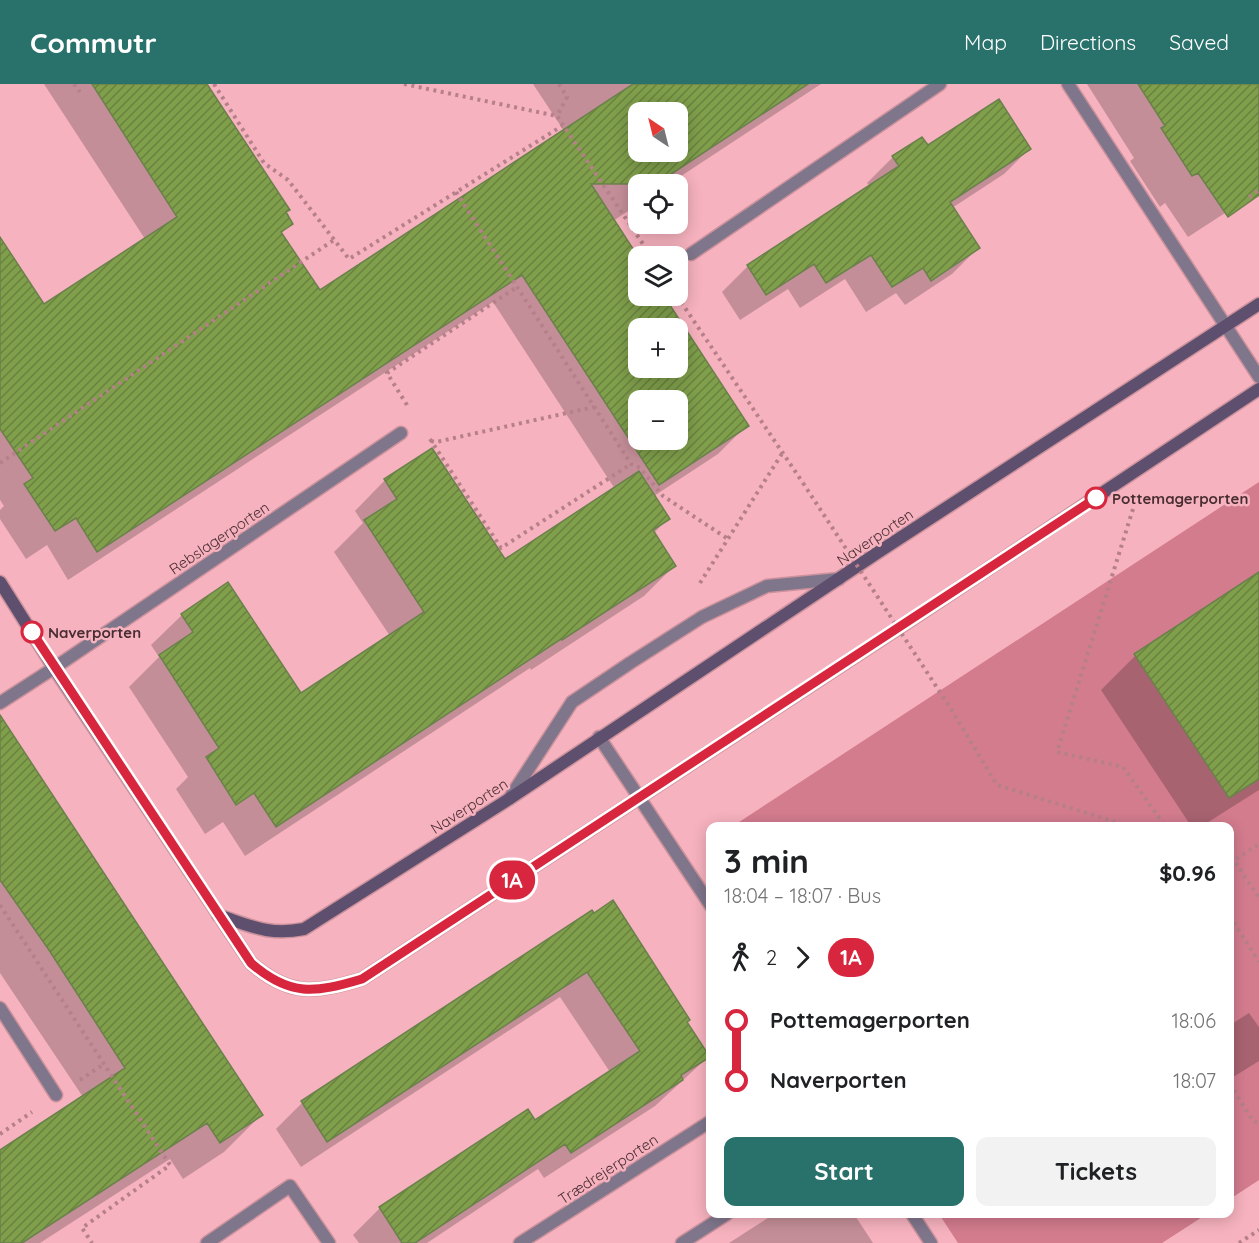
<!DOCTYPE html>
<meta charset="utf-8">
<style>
:root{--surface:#fff;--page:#f2f2f2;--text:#202124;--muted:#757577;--accent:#29716b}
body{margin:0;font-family:Quicksand,sans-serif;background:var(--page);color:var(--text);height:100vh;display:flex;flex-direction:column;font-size:22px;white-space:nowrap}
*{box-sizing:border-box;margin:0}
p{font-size:20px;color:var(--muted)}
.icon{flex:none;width:33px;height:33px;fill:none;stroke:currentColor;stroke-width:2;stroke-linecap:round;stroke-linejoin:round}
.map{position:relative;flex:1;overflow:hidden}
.details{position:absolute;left:706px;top:738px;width:528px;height:396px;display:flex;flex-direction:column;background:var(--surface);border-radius:12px;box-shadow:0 3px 15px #0003}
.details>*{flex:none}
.badge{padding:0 12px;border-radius:20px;font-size:21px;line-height:39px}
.needle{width:39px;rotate:325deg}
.fabs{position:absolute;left:628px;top:18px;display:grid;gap:12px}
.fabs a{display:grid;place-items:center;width:60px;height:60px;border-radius:12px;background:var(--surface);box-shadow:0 3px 15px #0003;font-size:30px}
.map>.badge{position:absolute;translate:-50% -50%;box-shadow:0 0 0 3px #fff}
.legs{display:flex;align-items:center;gap:9px;height:66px;padding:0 18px;font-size:20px}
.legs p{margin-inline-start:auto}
.headline{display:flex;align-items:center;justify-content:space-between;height:102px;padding:0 18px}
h1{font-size:33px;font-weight:700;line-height:45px}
.action{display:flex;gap:12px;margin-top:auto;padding:12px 18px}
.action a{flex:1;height:69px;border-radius:12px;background:var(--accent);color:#fff;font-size:24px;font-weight:700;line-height:69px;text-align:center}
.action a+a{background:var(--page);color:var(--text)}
ul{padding:0 18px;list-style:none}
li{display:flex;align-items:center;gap:21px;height:60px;font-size:22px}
li i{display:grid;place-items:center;width:9px;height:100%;margin:0 8px;background:currentColor}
li i::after{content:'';width:15px;height:15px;margin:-8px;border:4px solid;border-radius:50%;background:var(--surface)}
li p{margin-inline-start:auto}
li:first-child i{background:linear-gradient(#0000 50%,currentColor 0)}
li:last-child i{background:linear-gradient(currentColor 50%,#0000 0)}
header{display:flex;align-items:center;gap:36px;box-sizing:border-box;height:84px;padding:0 30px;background:var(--accent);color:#fff}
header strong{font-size:28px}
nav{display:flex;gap:33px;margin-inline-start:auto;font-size:21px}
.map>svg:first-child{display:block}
.pitch{fill:#d37c8e}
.shadow{fill:#0003;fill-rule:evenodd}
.building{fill:url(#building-hatch);stroke:#6b814b;stroke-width:1.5;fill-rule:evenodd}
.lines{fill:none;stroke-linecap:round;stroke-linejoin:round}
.lane-casing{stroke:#cc929c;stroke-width:15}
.street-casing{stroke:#cc929c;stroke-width:15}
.secondary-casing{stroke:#cc929c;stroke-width:15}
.path{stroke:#b5808a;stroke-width:4;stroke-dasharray:3 4.5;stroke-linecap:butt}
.lane{stroke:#80768c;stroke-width:12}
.street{stroke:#80768c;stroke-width:12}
.secondary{stroke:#5e4f6f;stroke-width:12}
.path-bridge{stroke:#b5808a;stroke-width:4;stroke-dasharray:3 4.5;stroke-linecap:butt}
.line-1-casing{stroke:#fff;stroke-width:14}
.line-1{stroke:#d7263d;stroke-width:9}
.stop-1-dot{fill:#fff;stroke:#d7263d;stroke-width:3}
.labels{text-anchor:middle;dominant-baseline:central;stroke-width:5;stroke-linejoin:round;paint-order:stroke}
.stop-label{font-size:15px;font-weight:bold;fill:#482d32;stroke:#f6b2be;text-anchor:start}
.street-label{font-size:15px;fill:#482d32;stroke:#f6b2be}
</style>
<header>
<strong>Commutr</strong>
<nav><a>Map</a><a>Directions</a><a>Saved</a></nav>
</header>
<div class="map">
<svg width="1259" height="1159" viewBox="0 0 1259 1159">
<defs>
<pattern id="building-hatch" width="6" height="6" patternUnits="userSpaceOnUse" patternTransform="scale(1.5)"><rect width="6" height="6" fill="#7f9f4b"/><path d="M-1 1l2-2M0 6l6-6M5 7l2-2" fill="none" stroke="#6a823f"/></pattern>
</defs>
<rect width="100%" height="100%" fill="#f6b2be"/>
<!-- pitch -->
<path class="pitch" d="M1259 398V1096L1230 1115V742H733Z
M939 1130H1207L1162 1159H958Z"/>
<!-- shadow -->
<path class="shadow" d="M44 0H205L288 126 285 129 291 139 281 150 319 208 564 47 533 0H821L669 100H639V120L613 137 639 177V212H662L747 341 718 370 654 412 668 434 654 449 674 482 644 512 531 586 530 584 245 772 223 738 205 750 176 705 188 693 129 603 159 573 151 561 182 531 300 611 390 552 334 468 363 439 355 427 385 396 505 477 615 405 493 218 68 496 47 461 26 475 0 435V426L4 422 0 416V155L44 222 145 155ZM639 28H678V68H639ZM639 244H678V284H639ZM639 316H678V356H639Z
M1087 0H1259V107L1188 153 1165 119 1160 123 1130 77 1134 74Z
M927 63 1029 65 1004 90 952 124 978 164 952 190 905 221 896 209 866 228 845 195 800 224 788 205 740 236 722 208 748 182 870 102 867 99 893 73Z
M1259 490V706L1202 742H1191L1101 606 1135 572Z
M0 647 261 1031 224 1068 183 1095 170 1075 40 1159H0V1068L83 1013 0 889Z
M592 828 686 939 708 973 655 1022 544 1094 538 1085 427 1159H359L353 1151 380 1124 527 1027 534 1038 610 988 560 913 301 1083 276 1045 302 1019Z
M1249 929 1259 943V977L1230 995V941Z
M774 1130H854L873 1159H729Z"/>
<!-- building -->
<path class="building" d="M92 0H207L290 126 286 128 293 140 281 148 320 206 633 0H808L656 100H591L639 174V212H664L749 342 659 401 522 191 97 468 76 434 55 447 24 400 33 394 0 345V153L44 220 177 133ZM639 28H678V68H639ZM639 244H678V284H639ZM639 316H678V356H639Z
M1138 0H1259V111L1228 133 1198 89 1192 92 1161 44 1165 42Z
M999 15 1031 65 950 118 980 164 931 197 923 184 892 203 871 171 826 199 814 180 766 211 747 181 899 82 892 72 922 53 928 61Z
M432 364 505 475 639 387 670 435 653 446 676 482 562 556 561 555 276 743 254 709 236 721 206 673 219 664 159 571 193 548 181 530 228 498 301 609 424 528 364 436 397 415 384 395Z
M1259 488V695L1229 714 1134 570Z
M0 631 263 1031 220 1059 207 1039 22 1159H0V1066L125 984 49 866 0 796Z
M613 816 690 936 687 938 710 973 681 991 683 996 571 1069 565 1060 415 1159H402L379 1123 528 1025 535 1036 640 967 587 888 327 1058 301 1017 592 826 594 829Z"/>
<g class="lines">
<!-- lane casing -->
<g class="lane-casing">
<path id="lane" d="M691 170 940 0
M509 715 572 618 630 579 702 533 767 502 839 495
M0 924 56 1011
M207 1159 290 1102 329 1159
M520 1159 711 1037
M682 1159 727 1130"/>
</g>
<!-- street casing -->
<g class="street-casing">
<path id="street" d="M1068 0 1259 293
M0 619 54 584 401 349
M599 653 711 822
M912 1130 931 1159"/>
</g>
<!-- secondary casing -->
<g class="secondary-casing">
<path id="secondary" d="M0 498 54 584 251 879C290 913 315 909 362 895L920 530 1259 305
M218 831C251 842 269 852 304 845L509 715 877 469 1259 220"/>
</g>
<!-- path -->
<path class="path" d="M74 0 80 8
M214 0 264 79 288 96 349 175 562 42
M404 0 557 32
M559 0 567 13 557 32 651 172
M456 108 631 380 640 384 663 412 728 455
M1249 113 1259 106
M677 212 803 399
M407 321 387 289 517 203
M430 355 501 464 631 380
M431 357 436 358 594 323
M0 379 334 156
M1133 425 1057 668 1123 683 1165 742
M700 499 783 368
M951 625 997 701 1129 742
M1230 775 1234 776 1259 814
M1230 779 1259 760
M0 821 170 1081 82 1144 92 1159
M1230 832 1259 878
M80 996 104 980
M1230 1000 1253 1037 1259 1039
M0 1050 32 1028
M1239 1159 1259 1146"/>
<!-- lane -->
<use href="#lane" class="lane"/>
<!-- street -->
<use href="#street" class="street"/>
<!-- secondary -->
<use href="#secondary" class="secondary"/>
<!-- path-bridge -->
<path class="path-bridge" d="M803 399 951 625"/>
</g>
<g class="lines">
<!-- line-1 casing -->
<g class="line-1-casing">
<path id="line-1" d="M32 548 251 879C290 913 315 909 362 895L1096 414"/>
</g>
<!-- line-1 -->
<use href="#line-1" class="line-1"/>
</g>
<!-- markers -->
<g class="stop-1-dot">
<circle cx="1096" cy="414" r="10"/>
<circle cx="32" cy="548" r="10"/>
</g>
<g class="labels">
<!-- stop labels -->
<g class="stop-label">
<text x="1112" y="414">Pottemagerporten</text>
<text x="48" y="548">Naverporten</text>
</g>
<!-- street labels -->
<g class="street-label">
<text transform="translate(875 453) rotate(-34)">Naverporten</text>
<text transform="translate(219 454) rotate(-34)">Rebslagerporten</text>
<text transform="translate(469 722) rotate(-33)">Naverporten</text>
<text transform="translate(608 1085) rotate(-33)">Trædrejerporten</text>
</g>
</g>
</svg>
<div class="fabs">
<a><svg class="needle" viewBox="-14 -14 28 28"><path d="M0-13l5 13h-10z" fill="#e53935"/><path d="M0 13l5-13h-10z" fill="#757577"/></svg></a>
<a><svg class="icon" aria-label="locate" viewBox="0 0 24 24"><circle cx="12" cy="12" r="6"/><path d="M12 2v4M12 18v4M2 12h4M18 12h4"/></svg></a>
<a><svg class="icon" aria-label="layers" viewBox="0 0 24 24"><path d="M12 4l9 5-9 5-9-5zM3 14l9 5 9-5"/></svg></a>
<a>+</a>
<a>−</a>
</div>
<b class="badge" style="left:512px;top:796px;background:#d7263d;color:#fff">1A</b>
<section class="details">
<div class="headline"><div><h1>3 min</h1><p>18:04 – 18:07 · Bus</p></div><b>$0.96</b></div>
<div class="legs"><svg class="icon" aria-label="walk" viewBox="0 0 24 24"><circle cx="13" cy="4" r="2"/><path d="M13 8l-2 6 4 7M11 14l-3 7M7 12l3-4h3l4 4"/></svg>2<svg class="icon" aria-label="forward" viewBox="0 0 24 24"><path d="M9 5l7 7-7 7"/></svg><b class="badge" style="background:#d7263d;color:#fff">1A</b></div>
<ul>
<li><i style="color:#d7263d"></i><b>Pottemagerporten</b><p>18:06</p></li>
<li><i style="color:#d7263d"></i><b>Naverporten</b><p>18:07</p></li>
</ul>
<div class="action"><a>Start</a><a>Tickets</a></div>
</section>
</div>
